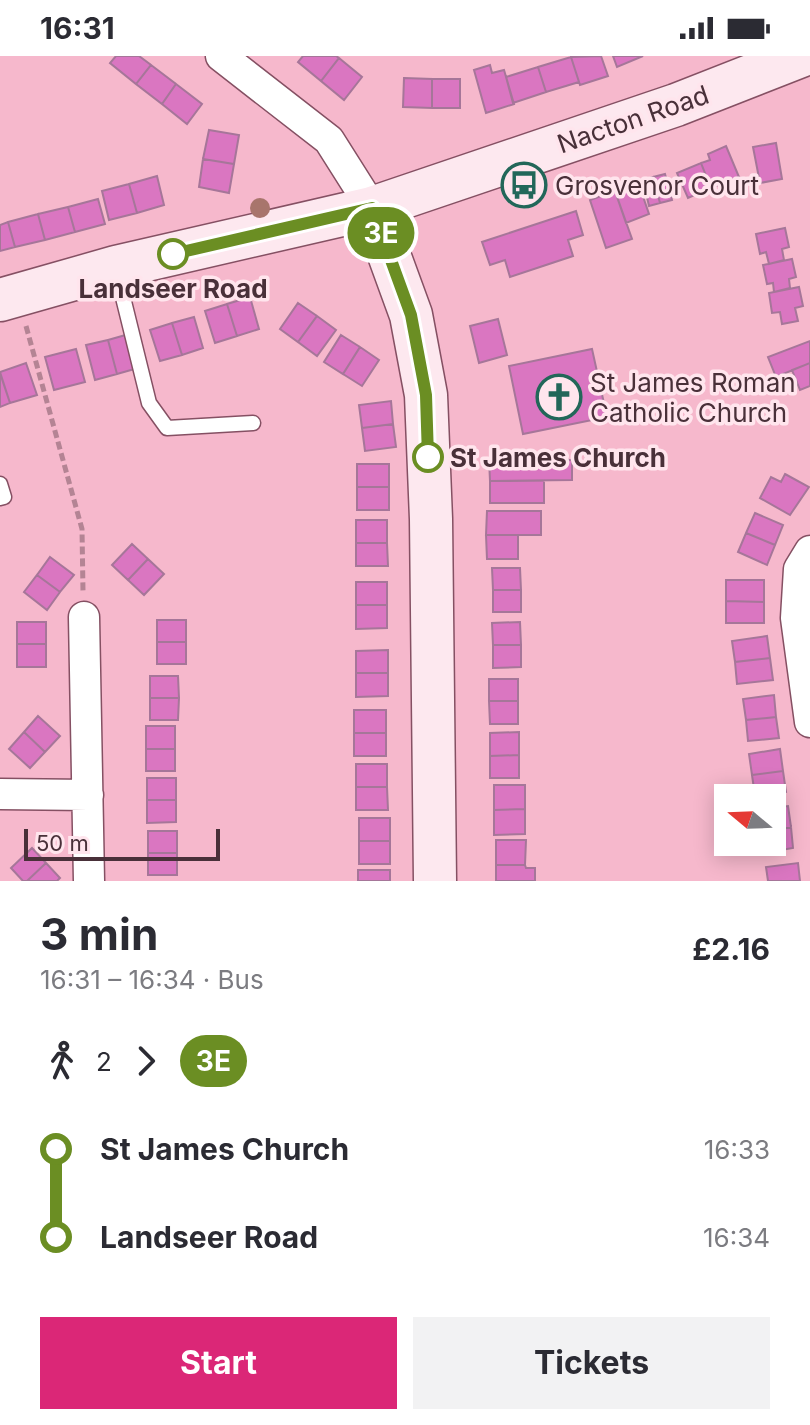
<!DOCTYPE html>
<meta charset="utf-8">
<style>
:root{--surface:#fff;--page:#f2f2f3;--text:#2b2b33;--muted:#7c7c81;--accent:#db2777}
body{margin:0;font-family:Inter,sans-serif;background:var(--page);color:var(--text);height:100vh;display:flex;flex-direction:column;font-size:30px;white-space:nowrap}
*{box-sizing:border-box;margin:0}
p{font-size:26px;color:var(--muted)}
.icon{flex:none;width:44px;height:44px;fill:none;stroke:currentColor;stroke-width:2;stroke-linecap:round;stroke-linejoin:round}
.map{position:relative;height:825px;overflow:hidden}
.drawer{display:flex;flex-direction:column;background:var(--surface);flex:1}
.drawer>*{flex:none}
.badge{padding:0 16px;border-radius:26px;font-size:28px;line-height:52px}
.needle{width:52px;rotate:289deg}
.fabs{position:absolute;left:714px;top:728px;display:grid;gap:16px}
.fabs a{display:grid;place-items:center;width:72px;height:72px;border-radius:0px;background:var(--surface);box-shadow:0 4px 20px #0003;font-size:40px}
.scale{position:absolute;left:24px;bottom:20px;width:196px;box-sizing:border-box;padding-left:8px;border:4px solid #493039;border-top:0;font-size:22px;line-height:28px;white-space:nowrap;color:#493039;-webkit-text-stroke:6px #ffe5ed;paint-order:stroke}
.map>.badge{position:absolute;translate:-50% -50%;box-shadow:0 0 0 4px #fff}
.legs{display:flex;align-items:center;gap:12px;height:88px;padding:0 40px;font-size:26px}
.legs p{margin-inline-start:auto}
.head{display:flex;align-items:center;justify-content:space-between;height:136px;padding:0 40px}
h1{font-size:44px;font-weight:700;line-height:60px}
.button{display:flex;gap:16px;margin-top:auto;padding:16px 40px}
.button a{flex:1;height:92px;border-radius:0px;background:var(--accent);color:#fff;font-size:32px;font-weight:700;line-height:92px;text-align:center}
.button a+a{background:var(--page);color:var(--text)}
ul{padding:0 40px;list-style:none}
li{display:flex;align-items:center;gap:28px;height:88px;font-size:30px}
li i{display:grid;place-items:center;width:12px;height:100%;margin:0 10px;background:currentColor}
li i::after{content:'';width:20px;height:20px;margin:-10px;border:6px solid;border-radius:50%;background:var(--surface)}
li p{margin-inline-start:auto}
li:first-child i{background:linear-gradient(#0000 50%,currentColor 0)}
li:last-child i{background:linear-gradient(currentColor 50%,#0000 0)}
.status{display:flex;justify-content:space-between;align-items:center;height:56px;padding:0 40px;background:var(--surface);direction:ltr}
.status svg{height:22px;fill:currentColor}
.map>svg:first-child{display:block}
.building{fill:#da76c1;stroke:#a67699;stroke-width:2}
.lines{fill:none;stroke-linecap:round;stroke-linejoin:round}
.lane-casing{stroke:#855063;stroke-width:17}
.street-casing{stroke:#855063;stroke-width:33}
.secondary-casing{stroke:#855063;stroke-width:45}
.path{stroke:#b48494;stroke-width:5;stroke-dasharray:8 4;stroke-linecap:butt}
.lane{stroke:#fff;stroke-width:14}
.street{stroke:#fff;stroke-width:30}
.secondary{stroke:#fde8ef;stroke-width:42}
.tree{fill:#a8756c}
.line-1-casing{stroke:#fff;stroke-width:18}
.line-1{stroke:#6b8e23;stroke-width:12}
.stop-1-dot{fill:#fff;stroke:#6b8e23;stroke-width:4}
.labels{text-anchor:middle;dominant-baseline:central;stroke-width:7;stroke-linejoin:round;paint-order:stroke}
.street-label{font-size:26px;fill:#493039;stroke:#ffe5ed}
.poi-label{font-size:26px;fill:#493039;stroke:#ffe5ed;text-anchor:start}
.stop-label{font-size:26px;font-weight:bold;fill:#493039;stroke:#ffe5ed}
</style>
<div class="status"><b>16:31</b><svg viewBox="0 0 49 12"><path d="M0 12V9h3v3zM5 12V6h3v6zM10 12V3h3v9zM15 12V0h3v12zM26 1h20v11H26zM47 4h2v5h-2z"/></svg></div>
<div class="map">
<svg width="810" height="825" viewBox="0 0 810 825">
<rect width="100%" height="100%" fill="#f6b8cc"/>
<!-- building -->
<path class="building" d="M116 0H139L151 9 136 28 110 7Z
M303 0H336L339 2 321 25 298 6Z
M601 0 608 20 580 29 571 1Z
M613 0H643L617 11Z
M571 1 579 26 546 36 538 11Z
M339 2 362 21 344 44 321 25Z
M151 9 176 28 162 48 136 28Z
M490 9 492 17 504 14 514 48 486 57 474 14Z
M538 11 546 36 513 47 506 21Z
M404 22 432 23V52L403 51Z
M432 23H460V52H432Z
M176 28 202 48 187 68 162 48Z
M209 74 239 79 234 108 203 103Z
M776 87 782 123 760 127 753 91Z
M726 90 739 121 711 132 701 107 710 104 708 98Z
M203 103 234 108 229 137 199 131Z
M701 107 711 132 688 142 677 117Z
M665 118 672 144 660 147 653 121Z
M157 120 164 149 137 157 129 128Z
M653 121 660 147 649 150 643 124Z
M638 126 649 158 626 167 615 135Z
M129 128 137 157 109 164 102 135Z
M615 135 632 183 606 192 590 144Z
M98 143 105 168 75 176 68 151Z
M68 151 75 176 45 184 38 158Z
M576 155 583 179 568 184 573 200 510 221 505 204 490 209 482 186Z
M38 158 45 184 15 191 8 166Z
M8 166 15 191 0 195V169Z
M785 172 789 191 782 193 784 204 769 208 766 196 760 198 756 178Z
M792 203 796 221 789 223 790 232 774 236 773 227 767 228 763 209Z
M799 231 803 250 795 252 798 265 782 268 780 256 772 257 769 237Z
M250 241 259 273 237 280 227 248Z
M298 247 317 260 298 286 280 273Z
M227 248 237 280 215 287 205 255Z
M317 260 336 274 317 300 298 286Z
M194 261 203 292 182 299 172 267Z
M498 263 507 299 479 307 470 270Z
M172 267 182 299 160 305 150 274Z
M129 278 138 312 117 318 108 284Z
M341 279 360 291 343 318 324 306Z
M108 284 117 318 95 324 86 289Z
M810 285V307L776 321 768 301Z
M360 291 379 304 362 330 343 318Z
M76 293 85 326 54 334 45 301Z
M592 293 607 361 523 378 509 310Z
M26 307 37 339 10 347 0 316Z
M810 307V330L800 334 792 314Z
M0 317 10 347 0 351Z
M391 345 393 368 362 372 359 349Z
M393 368 396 391 365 395 362 372Z
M489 402 572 404V424L490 425Z
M357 408H389V431H357Z
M785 418 809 431 790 459 760 442 771 421 781 426Z
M490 425H544V447H490Z
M357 431H389V454H357Z
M487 455H541V479H486Z
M755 457 783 469 775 489 746 477Z
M356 464H387V487H356Z
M746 477 775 489 767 509 738 496Z
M486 479H518V503H487Z
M356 487H387L388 510H356Z
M132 488 148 503 128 524 112 509Z
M50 501 74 519 60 536 37 519Z
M148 503 164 518 144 539 128 524Z
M492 512H520L521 534H493Z
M37 519 60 536 47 554 24 536Z
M726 524H764V546L726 545Z
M356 526H387V549H356Z
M493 534H521V556H493Z
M726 545 764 546V567H726Z
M356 549H387V572L356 573Z
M157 564H186V586H157Z
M17 566H46V588H17Z
M520 566 521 589H493L492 567Z
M767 580 770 602 735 606 732 585Z
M157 586H186V608H157Z
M17 588H46V611H17Z
M493 589H521V611L493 612Z
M388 594V617H356V595Z
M770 602 773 624 737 628 735 606Z
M356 617H388V640L356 641Z
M150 620H178L179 642H150Z
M489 623H518V645H489Z
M774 639 776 661 746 664 743 643Z
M150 642H179L178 664H150Z
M489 645H518V668H490Z
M354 654H386V677H354Z
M38 660 60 680 45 696 24 676Z
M776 661 779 682 748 685 746 664Z
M146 670H175V693H146Z
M24 676 45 696 30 712 9 693Z
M519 676V699L490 700V677Z
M354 677H386V700H354Z
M146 693H175V715H146Z
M780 693 783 715 752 719 749 698Z
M519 699V722H490V700Z
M356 708H387V731H356Z
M783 715 786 736 755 740 752 719Z
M147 722H176V744H147Z
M494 729H525V753L494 754Z
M356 731H387L388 754H356Z
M147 744H176V766L147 767Z
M788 750 791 771 772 774V752Z
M525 753V778L494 779V754Z
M359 762H390V785H359Z
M791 771 793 792 763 797 761 786H772V774Z
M148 775H177V797H148Z
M496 784H526L525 809H496Z
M359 785H390V808H359Z
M32 792 46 807 27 825H23L11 812Z
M148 797H177V819H148Z
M46 807 60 822 57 825H27Z
M798 807 800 825H768L766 811Z
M496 809H525L526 812H535V825H496Z
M358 814H390V825H358Z"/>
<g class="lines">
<!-- lane casing -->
<g class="lane-casing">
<path id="lane" d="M116 213 149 347 167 372 253 367
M0 428 4 441 0 442"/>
</g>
<!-- street casing -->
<g class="street-casing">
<path id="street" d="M221 0 329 84 372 152
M810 495 799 513 796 562 810 666
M84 561 89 825
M0 738 88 739"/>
</g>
<!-- secondary casing -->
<g class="secondary-casing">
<path id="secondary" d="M372 152 411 259 426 339 431 463 435 825
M0 244 116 211 372 152 676 49 801 0"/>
</g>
<!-- path -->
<path class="path" d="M26 270 82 473 83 536"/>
<!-- lane -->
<use href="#lane" class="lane"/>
<!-- street -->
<use href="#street" class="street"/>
<!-- secondary -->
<use href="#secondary" class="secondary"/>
</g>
<!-- trees -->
<circle class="tree" cx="260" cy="152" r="10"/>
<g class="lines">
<!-- line-1 casing -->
<g class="line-1-casing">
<path id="line-1" d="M173 198 372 152 411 259 426 339 428 401"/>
</g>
<!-- line-1 -->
<use href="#line-1" class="line-1"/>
</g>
<!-- icons -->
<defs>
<g id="bus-ring" transform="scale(2.3)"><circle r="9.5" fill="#ffe5ed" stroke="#226759" stroke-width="1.5"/><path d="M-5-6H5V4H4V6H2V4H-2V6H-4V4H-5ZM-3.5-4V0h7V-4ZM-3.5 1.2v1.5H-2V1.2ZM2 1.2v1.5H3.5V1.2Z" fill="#226759"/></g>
<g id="church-ring" transform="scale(2.3)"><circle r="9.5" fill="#ffe5ed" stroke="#226759" stroke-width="1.5"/><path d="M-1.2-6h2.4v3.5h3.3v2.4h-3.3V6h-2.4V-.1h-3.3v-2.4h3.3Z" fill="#226759"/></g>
</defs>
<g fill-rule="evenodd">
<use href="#bus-ring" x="524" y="129"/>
<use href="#church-ring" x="559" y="341"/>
</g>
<!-- markers -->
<g class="stop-1-dot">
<circle cx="173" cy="198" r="14"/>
<circle cx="428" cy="401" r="14"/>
</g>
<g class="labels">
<!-- street labels -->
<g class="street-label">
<text transform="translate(633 63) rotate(-19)">Nacton Road</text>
</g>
<!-- poi labels -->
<g class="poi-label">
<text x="555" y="129">Grosvenor Court</text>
<text x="590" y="326">St James Roman<tspan x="590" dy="30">Catholic Church</tspan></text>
</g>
<!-- stop labels -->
<g class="stop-label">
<text x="173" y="232">Landseer Road</text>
<text x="450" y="401" text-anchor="start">St James Church</text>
</g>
</g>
</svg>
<div class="fabs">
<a><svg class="needle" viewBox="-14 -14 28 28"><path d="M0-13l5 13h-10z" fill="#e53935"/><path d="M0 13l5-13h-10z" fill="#7c7c81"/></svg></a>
</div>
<div class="scale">50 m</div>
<b class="badge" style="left:381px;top:177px;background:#6b8e23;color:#fff">3E</b>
</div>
<section class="drawer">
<div class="head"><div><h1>3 min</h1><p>16:31 – 16:34 · Bus</p></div><b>£2.16</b></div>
<div class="legs"><svg class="icon" aria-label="walk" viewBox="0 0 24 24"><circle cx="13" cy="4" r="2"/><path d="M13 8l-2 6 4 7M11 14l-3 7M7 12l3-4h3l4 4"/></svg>2<svg class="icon" aria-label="forward" viewBox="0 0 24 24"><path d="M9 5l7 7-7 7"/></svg><b class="badge" style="background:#6b8e23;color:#fff">3E</b></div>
<ul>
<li><i style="color:#6b8e23"></i><b>St James Church</b><p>16:33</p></li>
<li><i style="color:#6b8e23"></i><b>Landseer Road</b><p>16:34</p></li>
</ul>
<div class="button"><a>Start</a><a>Tickets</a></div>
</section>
